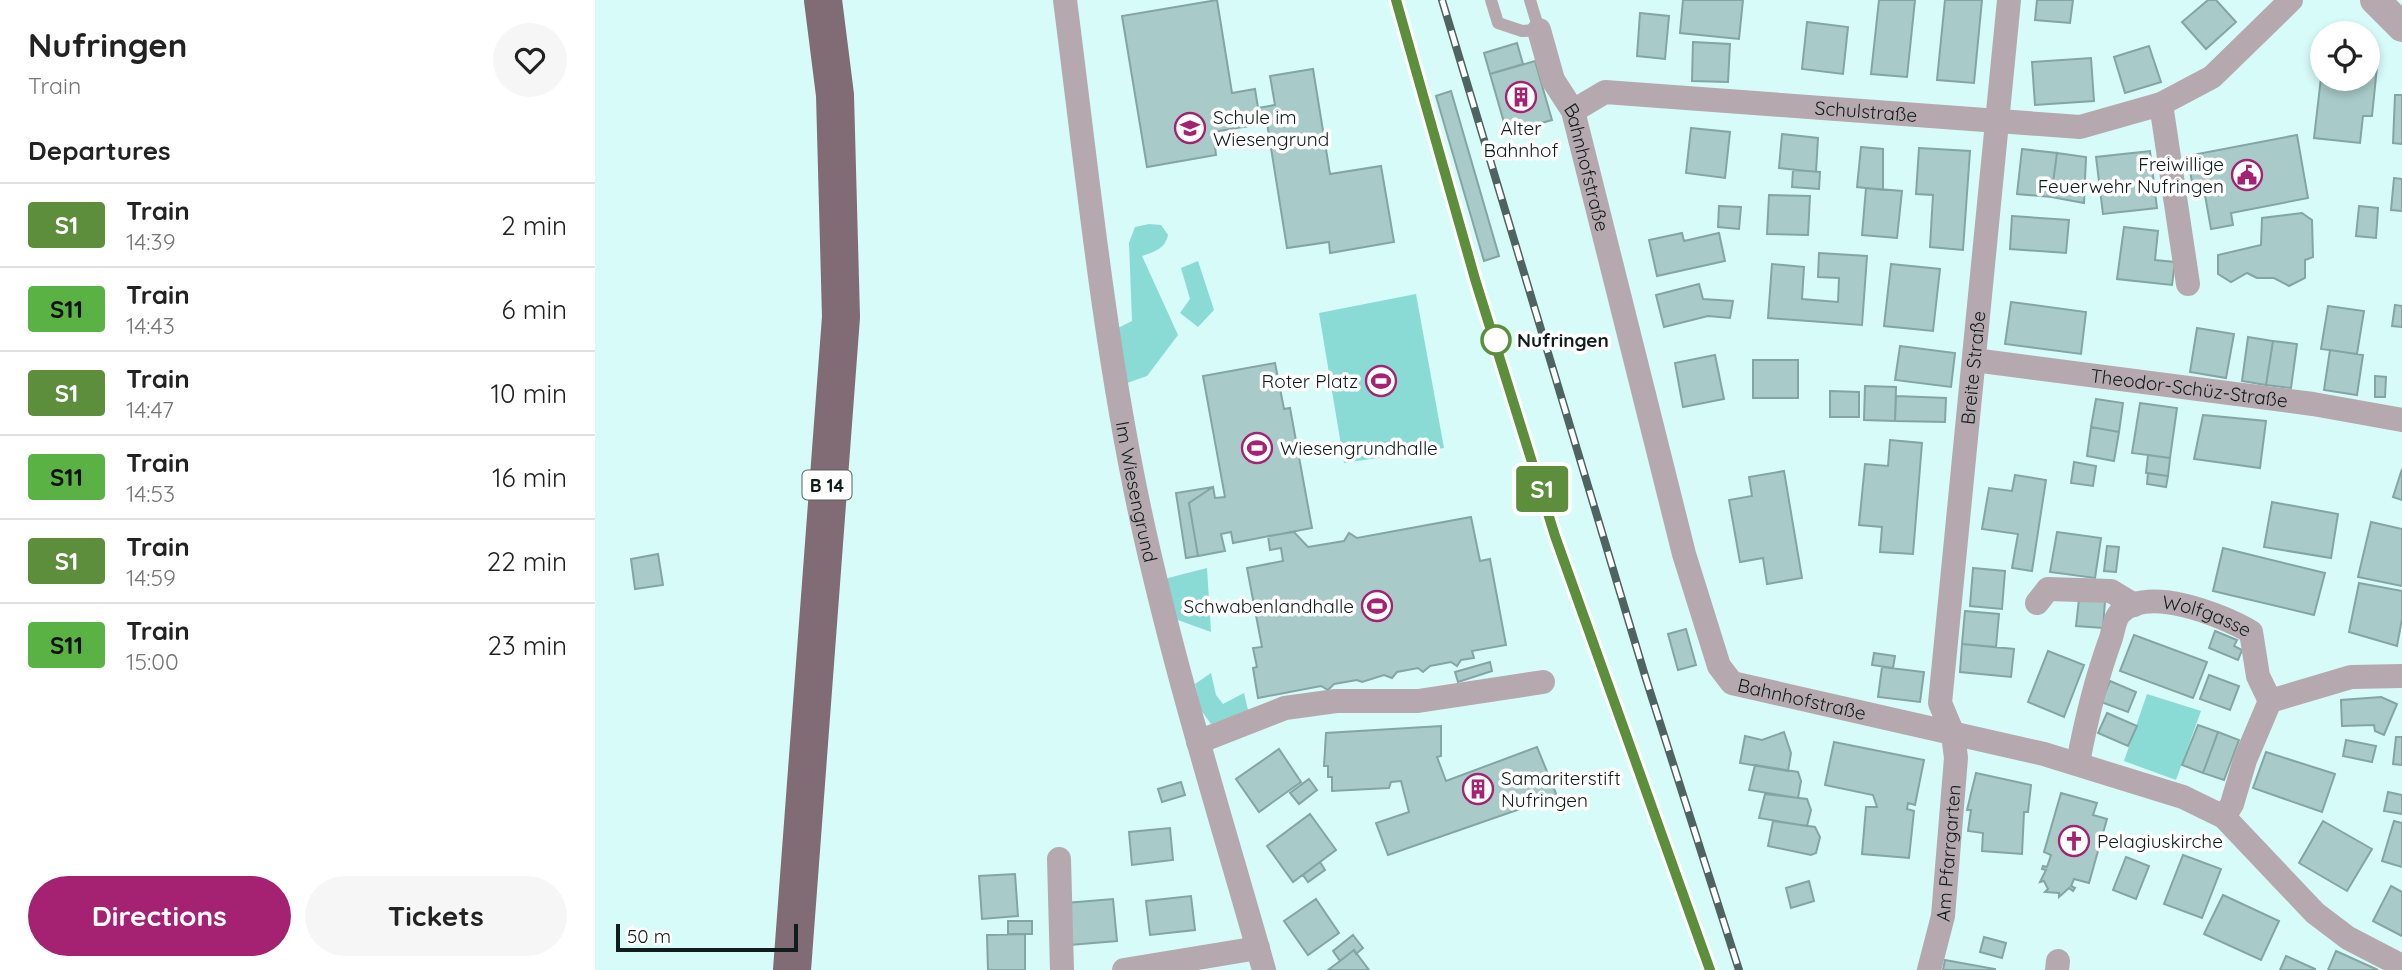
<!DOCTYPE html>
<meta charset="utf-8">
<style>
:root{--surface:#fff;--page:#f6f6f6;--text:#222;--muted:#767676;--line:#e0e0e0;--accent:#a42271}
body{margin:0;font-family:Quicksand,sans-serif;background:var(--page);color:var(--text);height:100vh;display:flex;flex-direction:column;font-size:26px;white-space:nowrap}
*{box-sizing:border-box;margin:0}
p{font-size:23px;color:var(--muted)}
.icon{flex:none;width:38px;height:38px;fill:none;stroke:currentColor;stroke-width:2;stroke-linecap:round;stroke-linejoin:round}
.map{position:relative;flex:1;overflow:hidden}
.drawer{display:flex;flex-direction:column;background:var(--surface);width:595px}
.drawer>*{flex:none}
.badge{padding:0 14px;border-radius:5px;font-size:24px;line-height:46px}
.fabs{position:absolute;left:1715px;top:21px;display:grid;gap:14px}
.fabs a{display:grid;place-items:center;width:70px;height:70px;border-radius:50%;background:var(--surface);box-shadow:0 4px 10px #0003;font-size:35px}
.scale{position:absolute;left:21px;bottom:18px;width:182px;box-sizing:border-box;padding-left:7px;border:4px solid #101d1c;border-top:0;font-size:19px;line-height:24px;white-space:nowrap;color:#101d1c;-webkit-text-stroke:5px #fff;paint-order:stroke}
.map>.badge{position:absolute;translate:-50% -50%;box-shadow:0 0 0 4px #fff}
h2{padding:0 28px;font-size:26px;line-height:63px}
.round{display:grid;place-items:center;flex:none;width:74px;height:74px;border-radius:37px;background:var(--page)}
.headline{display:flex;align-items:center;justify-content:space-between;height:119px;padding:0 28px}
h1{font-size:33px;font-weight:800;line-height:52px}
.cta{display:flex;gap:14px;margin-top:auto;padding:14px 28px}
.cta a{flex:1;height:80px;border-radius:42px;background:var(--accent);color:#fff;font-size:28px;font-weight:800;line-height:80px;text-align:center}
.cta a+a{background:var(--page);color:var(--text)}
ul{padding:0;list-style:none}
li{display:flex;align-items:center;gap:21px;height:84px;padding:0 28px;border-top:2px solid var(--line)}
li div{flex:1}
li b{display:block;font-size:26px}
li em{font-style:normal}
li .badge{min-width:77px;font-weight:700;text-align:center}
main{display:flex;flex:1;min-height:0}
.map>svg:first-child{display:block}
.green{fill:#8adad5}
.building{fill:#a8cbc9;stroke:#83a5a3;stroke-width:2}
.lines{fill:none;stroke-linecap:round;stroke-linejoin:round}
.service{stroke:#b5a8ae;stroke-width:12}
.minor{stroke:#b5a8ae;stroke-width:24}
.tertiary{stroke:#b5a8ae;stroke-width:30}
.primary{stroke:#816b75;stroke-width:38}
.rail-casing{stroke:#4f6362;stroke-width:8}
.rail{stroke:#fff;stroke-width:5;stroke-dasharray:16;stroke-linecap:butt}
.line-casing{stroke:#fff;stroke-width:16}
.line{stroke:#5c8e3c;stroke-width:10}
.stop-dot{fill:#fff;stroke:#5c8e3c;stroke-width:3.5}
.labels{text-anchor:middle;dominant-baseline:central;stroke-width:7;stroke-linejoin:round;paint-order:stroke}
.shield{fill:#fff;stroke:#586160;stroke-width:2}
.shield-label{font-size:18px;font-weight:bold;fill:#101d1c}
.street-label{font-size:19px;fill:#101d1c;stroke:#fff}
.poi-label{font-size:19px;fill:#101d1c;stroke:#fff;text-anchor:start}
.stop-label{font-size:19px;font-weight:bold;fill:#101d1c;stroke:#fff;text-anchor:start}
</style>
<main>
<section class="drawer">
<div class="headline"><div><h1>Nufringen</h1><p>Train</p></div><a class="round"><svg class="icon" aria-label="heart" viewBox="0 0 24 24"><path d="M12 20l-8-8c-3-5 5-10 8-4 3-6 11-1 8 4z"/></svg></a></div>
<h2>Departures</h2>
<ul>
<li><span class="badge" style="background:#5c8e3c;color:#fff">S1</span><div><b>Train</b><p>14:39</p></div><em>2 min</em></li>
<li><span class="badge" style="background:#59b243;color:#111">S11</span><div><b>Train</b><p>14:43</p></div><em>6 min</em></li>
<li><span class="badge" style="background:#5c8e3c;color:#fff">S1</span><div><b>Train</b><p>14:47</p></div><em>10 min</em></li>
<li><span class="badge" style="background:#59b243;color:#111">S11</span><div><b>Train</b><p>14:53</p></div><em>16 min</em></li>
<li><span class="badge" style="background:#5c8e3c;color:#fff">S1</span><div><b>Train</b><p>14:59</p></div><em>22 min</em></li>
<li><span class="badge" style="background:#59b243;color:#111">S11</span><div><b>Train</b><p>15:00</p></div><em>23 min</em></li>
</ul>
<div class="cta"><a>Directions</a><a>Tickets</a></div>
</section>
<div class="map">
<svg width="1807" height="970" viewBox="0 0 1807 970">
<rect width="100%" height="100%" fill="#d7fbf9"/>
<!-- green -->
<path class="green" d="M554 224 566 225 573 235C570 249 559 252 547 256L583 335 552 376 532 383 523 328 537 321 534 243 540 227Z
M603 261 619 310 603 327 585 313 595 299 586 268Z
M821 294 849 448 749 463 724 313Z
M612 568 616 632 580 619 569 579Z
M616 673 621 695 628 704 649 693 653 710 616 724 606 710 600 684Z
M1552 694 1606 711 1581 780 1529 761Z"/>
<!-- building -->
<path class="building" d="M622 0 637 93 660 89 663 108 680 105 675 76 718 69 735 174 786 166 799 242 735 253 734 242 692 248 672 123 618 132 621 155 552 167 527 16Z
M1088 0H1148L1144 39 1085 33Z
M1284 0H1320L1312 77 1276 74Z
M1350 0H1387L1379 83 1342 80Z
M1442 0H1478L1475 23 1440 20Z
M1613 0H1621L1641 22 1611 49 1587 22Z
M1045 13 1074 16 1070 59 1042 56Z
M1212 22 1253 27 1248 74 1207 69Z
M1773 39H1776L1773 66 1782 67 1777 116H1768L1765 143 1719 138 1727 69V79H1773Z
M1098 42 1135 44 1133 82 1097 81Z
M922 43 928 64 895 74 889 53Z
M1554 46 1566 82 1530 93 1519 57Z
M1496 58 1499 101 1440 105 1437 62Z
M940 61 957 120 912 133 895 74Z
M856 91 904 256 889 261 841 96Z
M1800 95H1807V144L1798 143Z
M1096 128 1135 132 1130 178 1091 173Z
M1187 134 1223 138 1221 172 1184 168Z
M1702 135 1713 198 1636 213 1638 225 1616 229 1610 195 1600 197 1592 156Z
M1266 147 1288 149V190L1262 187Z
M1324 148 1375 151 1368 250 1335 247 1338 195 1321 194Z
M1427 149 1462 153 1456 197 1422 194Z
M1555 151 1562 208 1508 214 1501 157Z
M1462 153 1491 157 1489 203 1456 197Z
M1198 170 1225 172 1224 189 1197 187Z
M1799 178 1807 179V211L1796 210Z
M1271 188 1307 191 1302 238 1267 235Z
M1174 195 1215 196 1213 235 1172 234Z
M1124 206 1146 207 1144 229 1123 227Z
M1764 206 1783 208 1781 238 1761 236Z
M1707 213 1717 220 1718 257 1710 260V278L1694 286 1679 278H1662L1652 273 1636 282 1623 274V255L1666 245 1667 218Z
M1417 216 1474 220 1471 253 1415 249Z
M1529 227 1563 231 1560 260 1580 262 1577 285 1522 279Z
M1087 233 1089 241 1124 233 1130 261 1062 276 1054 240Z
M1224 253 1272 256 1267 325 1173 318 1177 264 1209 267 1207 299 1243 302 1244 278 1223 277Z
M1296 264 1345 269 1338 331 1289 326Z
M1104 284 1108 299 1138 301 1135 318 1113 316 1069 327 1061 295Z
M1416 302 1491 312 1486 354 1410 344Z
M1800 305 1807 306V327L1797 326Z
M1733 306 1769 311 1762 354 1726 349Z
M1602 328 1639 334 1631 378 1595 372Z
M1653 337 1678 341 1671 385 1647 381Z
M1678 341 1702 344 1696 388 1671 385Z
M1305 346 1360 353 1356 387 1300 380Z
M1735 350 1768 355 1762 395 1729 390Z
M1120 355 1129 399 1088 407 1080 363Z
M1158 360H1203V398H1158Z
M680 363 689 409 695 408 717 528 638 543 636 532 626 534 630 551 603 556 594 503 618 487 620 498 630 497 608 376Z
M1780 376 1791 377 1790 397H1780Z
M1270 386 1301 387 1300 421 1269 420Z
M1235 391 1264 392V417H1235Z
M1301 396 1351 398 1350 422 1300 421Z
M1501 399 1528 403 1524 432 1496 427Z
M1545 403 1582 408 1575 458 1537 453Z
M1608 415 1671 421 1665 468 1599 459Z
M1496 427 1524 432 1519 461 1492 456Z
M1295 440 1327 443 1318 554 1285 552 1287 527 1264 525 1270 464 1293 466Z
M1553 455 1575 458 1573 476 1551 473Z
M1479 462 1501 466 1498 486 1476 483Z
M1807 469V500L1798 497Z
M1189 471 1207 578 1172 584 1168 558 1145 562 1134 500 1157 496 1154 477Z
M1553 473 1573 476 1571 487 1552 484Z
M1420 475 1451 480 1437 571 1417 568 1423 534 1387 529 1394 488 1417 491Z
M618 487 594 503 603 556 591 558 581 493Z
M1677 502 1743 514 1736 558 1669 547Z
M876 517 885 561 895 559 911 645 877 651 879 658 866 660 862 666 856 662 835 666 828 672 823 668 802 672 797 678 789 675 767 682 762 680 739 684 733 690 726 686 663 698 658 668 662 667 658 648 667 647 652 568 688 561 686 548 675 550 673 536 699 532 713 547 749 541 754 533 762 538Z
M1776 522 1807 529V586L1763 577Z
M1462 532 1506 538 1500 578 1455 572Z
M1512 546 1524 547 1521 572 1509 571Z
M1628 548 1730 573 1719 615 1618 591Z
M63 554 68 585 40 589 36 559Z
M1378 568 1410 571 1407 609 1375 606Z
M1764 583 1807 591V619L1802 646 1754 632Z
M1484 599 1510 601 1508 628 1481 626Z
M1370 611 1404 614 1401 647 1367 644Z
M1091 629 1101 665 1083 670 1073 634Z
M1620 631 1642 640 1639 646 1647 650 1643 660 1614 648Z
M1539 635 1612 662 1598 698 1525 671Z
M1367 644 1419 649 1416 677 1365 672Z
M1453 651 1489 665 1469 717 1433 702Z
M1279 653 1300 656 1298 668 1277 665Z
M895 662 897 671 863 682 860 672Z
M1287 667 1329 672 1325 702 1283 697Z
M1614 675 1644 686 1635 710 1605 699Z
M1515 681 1541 692 1533 712 1506 702Z
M1786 697 1802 704 1789 735 1780 731 1779 725 1747 726 1746 700Z
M1512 713 1542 726 1533 746 1503 733Z
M1603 725 1623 732 1608 773 1587 765Z
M846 726V756L842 757 851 781 942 747 962 796 793 855 781 823 814 812 806 781 796 782 794 788 737 791V777H733V766H729L731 733Z
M1189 732 1196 753 1193 771 1145 763 1150 736 1167 740Z
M1623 732 1644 740 1629 780 1608 773Z
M1801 737H1807V765L1798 764Z
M1751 740 1781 746 1777 762 1748 756Z
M1239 742 1329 760 1320 805 1313 803 1312 809 1319 811 1314 858 1267 854 1271 807H1282L1278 795 1230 785Z
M684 749 706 782 664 812 641 779Z
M1671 752 1740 774 1727 812 1658 788Z
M1160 765 1203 772 1206 781 1203 798 1154 790Z
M1381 773 1436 785 1433 812H1429L1427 854 1387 851 1388 833 1373 831 1376 810H1372Z
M714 779 722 790 704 804 695 793Z
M586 782 590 795 567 802 563 789Z
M1793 792 1807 795V814L1789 811Z
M1466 793 1502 803 1498 815 1512 819 1494 883 1479 879 1476 886 1480 888 1478 891 1474 888 1464 897V893L1450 892 1453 889 1449 881 1445 882 1451 870 1447 869 1448 866 1452 867 1456 855 1449 852Z
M1170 794 1212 799 1216 810 1212 826 1164 818Z
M715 814 741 850 698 882 672 846Z
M1178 821 1220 827 1225 837 1221 853 1216 855 1173 846Z
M1728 821 1777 849 1752 891 1704 863Z
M1799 821 1807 823V867L1787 861Z
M575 828 578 860 537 865 534 832Z
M1588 855 1626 869 1607 918 1569 904Z
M1531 857 1554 866 1541 899 1518 890Z
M725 862 730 870 713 882 708 875Z
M420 874 423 916 387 919 384 876Z
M1214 881 1219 901 1196 908 1191 888Z
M1796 886 1807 892V936L1778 921Z
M1628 895 1684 921 1666 960 1609 934Z
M596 896 600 930 555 935 551 901Z
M518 899 522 941 475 945 471 903Z
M721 899 744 933 713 955 689 921Z
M413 921H437V934H413Z
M430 934V970H393L392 935Z
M758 935 768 948 761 954 759 950 745 961 738 951Z
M1389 937 1411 943 1407 958 1385 952Z
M759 950 774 970H733L745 961Z
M1741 951 1783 970H1733Z
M1691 956 1720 969V970H1685Z
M1350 960 1400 969V970H1348Z"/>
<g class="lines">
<!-- service -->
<path class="service" d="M896 0 903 23 927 31 944 30 935 0"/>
<!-- minor -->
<g class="minor">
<path id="s1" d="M470 0C492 171 509 343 545 512 578 666 626 818 669 970"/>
<path id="s2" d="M944 30 958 80 978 111 1089 554 1124 666 1137 683 1449 754 1588 797 1629 817 1720 913 1753 938 1807 966"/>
<path d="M1566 104 1593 284"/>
<path id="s3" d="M978 111 1010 92 1485 127 1566 104 1617 77 1696 0"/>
<path id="s4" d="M1379 360 1718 404 1807 420"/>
<path d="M1442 603 1453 589 1516 591 1539 605"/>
<path d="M603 742 690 708 741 701H823L948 682"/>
<path id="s5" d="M1483 763C1491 720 1501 679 1516 638 1518 631 1520 618 1525 613 1553 585 1627 615 1656 632L1663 676 1675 701"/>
<path d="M1629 817 1637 804 1650 760 1675 701 1756 677 1807 676"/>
<path d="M464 859 467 970"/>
<path d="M529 970 663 948"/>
<path id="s6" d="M1334 970 1348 916 1361 758 1358 734 1345 703 1414 0"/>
<path d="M1462 970 1463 961"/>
</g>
<!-- tertiary -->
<path class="tertiary" d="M1780 0 1807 27"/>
<!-- primary -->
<path class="primary" d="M197 970 246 317 240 95 228 0"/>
<!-- rail casing -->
<g class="rail-casing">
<path id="rail" d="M801 0 881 279 960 536 1115 970
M847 0 1051 679 1144 970"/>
</g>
<!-- rail -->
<use href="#rail" class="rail"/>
</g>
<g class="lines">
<!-- line casing -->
<g class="line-casing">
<path id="line" d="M801 0 880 279 960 536 1115 970"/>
</g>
<!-- line -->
<use href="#line" class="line"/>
</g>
<!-- icons -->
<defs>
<g id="building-ring" transform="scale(1.575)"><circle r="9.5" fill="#fff" stroke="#a42271" stroke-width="1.5"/><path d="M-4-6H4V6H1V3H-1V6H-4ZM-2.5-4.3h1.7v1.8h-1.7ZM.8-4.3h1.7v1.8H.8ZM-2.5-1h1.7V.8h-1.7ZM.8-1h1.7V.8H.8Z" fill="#a42271"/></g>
<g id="school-ring" transform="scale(1.575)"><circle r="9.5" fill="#fff" stroke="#a42271" stroke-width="1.5"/><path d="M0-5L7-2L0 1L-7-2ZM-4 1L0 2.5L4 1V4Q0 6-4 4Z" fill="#a42271"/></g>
<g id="civic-ring" transform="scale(1.575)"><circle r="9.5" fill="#fff" stroke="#a42271" stroke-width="1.5"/><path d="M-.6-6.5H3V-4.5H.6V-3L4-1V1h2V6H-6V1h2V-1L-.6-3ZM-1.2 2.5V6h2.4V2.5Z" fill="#a42271"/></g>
<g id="stadium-ring" transform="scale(1.575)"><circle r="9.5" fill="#fff" stroke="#a42271" stroke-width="1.5"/><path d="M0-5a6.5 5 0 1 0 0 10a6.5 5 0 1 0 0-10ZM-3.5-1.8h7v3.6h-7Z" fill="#a42271"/></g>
<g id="church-ring" transform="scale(1.575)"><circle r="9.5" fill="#fff" stroke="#a42271" stroke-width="1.5"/><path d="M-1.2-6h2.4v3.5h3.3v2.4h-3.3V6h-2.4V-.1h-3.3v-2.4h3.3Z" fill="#a42271"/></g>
</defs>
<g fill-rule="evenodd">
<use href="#building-ring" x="926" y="97"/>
<use href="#school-ring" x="595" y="128"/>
<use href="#civic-ring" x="1652" y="175"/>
<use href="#stadium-ring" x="786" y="381"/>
<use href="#stadium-ring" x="662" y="448"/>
<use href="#stadium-ring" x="782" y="606"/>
<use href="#building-ring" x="883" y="789"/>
<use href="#church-ring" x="1479" y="841"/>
</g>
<!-- markers -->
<circle class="stop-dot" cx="901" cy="340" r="14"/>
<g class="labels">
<!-- shield labels -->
<rect class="shield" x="207.5" y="470.5" width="49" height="29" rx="5"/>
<g class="shield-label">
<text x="232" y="485">B 14</text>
</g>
<!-- street labels -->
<g class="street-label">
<text stroke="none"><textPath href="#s3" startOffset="299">Schulstraße</textPath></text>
<text stroke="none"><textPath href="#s2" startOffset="147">Bahnhofstraße</textPath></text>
<text stroke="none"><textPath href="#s6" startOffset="609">Breite Straße</textPath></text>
<text stroke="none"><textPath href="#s4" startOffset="217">Theodor-Schüz-Straße</textPath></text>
<text stroke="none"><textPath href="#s1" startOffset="497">Im Wiesengrund</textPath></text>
<text stroke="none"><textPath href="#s5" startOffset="248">Wolfgasse</textPath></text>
<text stroke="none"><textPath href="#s2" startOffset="756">Bahnhofstraße</textPath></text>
<text stroke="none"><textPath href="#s6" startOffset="119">Am Pfarrgarten</textPath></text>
</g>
<!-- poi labels -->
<g class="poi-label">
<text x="618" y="117">Schule im<tspan x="618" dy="22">Wiesengrund</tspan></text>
<text x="926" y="128" text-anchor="middle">Alter<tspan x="926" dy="22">Bahnhof</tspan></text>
<text x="1629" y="164" text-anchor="end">Freiwillige<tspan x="1629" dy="22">Feuerwehr Nufringen</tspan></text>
<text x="763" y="381" text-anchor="end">Roter Platz</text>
<text x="685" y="448">Wiesengrundhalle</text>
<text x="759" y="606" text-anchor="end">Schwabenlandhalle</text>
<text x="906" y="778">Samariterstift<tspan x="906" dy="22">Nufringen</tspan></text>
<text x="1502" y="841">Pelagiuskirche</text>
</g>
<!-- stop labels -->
<g class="stop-label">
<text x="922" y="340">Nufringen</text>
</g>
</g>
</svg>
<div class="fabs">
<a><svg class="icon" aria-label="locate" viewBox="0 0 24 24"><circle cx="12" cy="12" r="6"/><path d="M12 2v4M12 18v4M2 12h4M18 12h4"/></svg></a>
</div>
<div class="scale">50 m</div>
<b class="badge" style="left:947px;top:489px;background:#5c8e3c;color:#fff">S1</b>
</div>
</main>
